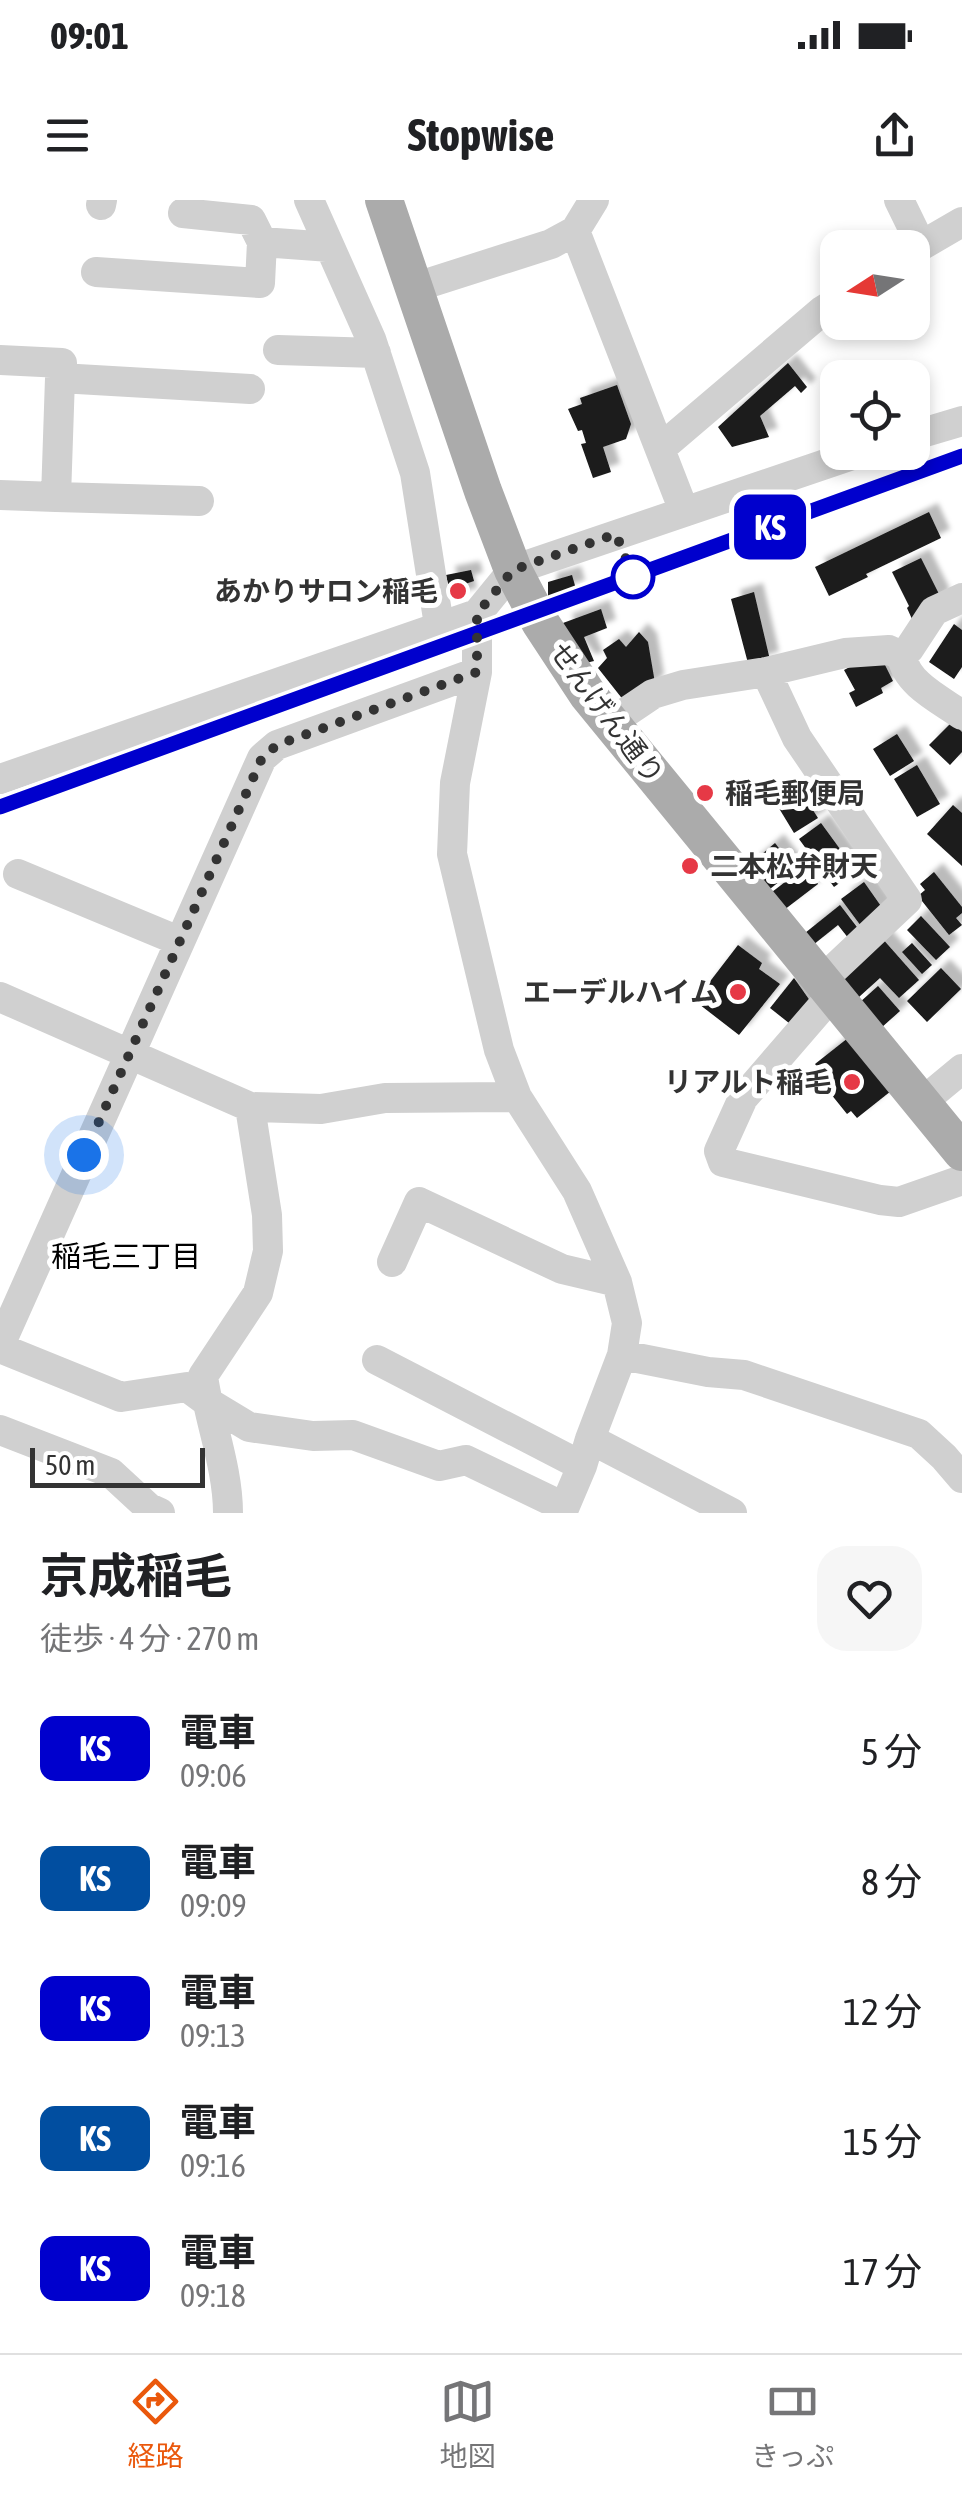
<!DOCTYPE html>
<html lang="ja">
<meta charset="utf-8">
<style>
:root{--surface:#fff;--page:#f6f6f6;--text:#202124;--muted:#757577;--line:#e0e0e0;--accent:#ea580c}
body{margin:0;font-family:"Asap Condensed","Noto Sans JP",sans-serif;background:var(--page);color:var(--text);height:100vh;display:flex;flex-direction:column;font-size:38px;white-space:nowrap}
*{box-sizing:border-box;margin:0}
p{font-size:32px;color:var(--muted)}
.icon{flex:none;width:55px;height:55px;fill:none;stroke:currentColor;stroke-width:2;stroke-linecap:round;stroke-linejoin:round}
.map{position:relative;height:1313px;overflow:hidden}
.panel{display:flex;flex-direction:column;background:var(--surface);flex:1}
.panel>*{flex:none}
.badge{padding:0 20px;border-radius:15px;font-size:35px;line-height:65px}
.needle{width:65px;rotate:258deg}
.tools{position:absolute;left:820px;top:30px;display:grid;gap:20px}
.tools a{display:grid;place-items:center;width:110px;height:110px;border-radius:20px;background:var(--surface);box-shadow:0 5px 15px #0003;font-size:50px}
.scale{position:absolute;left:30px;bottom:25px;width:175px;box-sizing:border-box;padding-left:10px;border:5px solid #333;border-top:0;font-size:28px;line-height:35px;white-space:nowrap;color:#333;-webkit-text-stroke:8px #fff;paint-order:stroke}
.you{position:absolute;width:50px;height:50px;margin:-25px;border:8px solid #fff;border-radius:50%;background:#1a73e8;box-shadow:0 0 0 15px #1a73e833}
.map>.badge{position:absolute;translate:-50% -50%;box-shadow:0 0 0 5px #fff}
.round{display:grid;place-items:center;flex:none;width:105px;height:105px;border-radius:30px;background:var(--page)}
.head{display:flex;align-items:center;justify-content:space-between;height:170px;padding:0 40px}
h1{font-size:48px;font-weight:700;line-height:75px}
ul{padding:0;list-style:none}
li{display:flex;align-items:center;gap:30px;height:130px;padding:0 40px}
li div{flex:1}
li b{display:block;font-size:38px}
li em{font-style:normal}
li .badge{min-width:110px;font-weight:700;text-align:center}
.status{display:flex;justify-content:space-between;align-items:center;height:70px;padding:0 50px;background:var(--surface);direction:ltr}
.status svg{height:28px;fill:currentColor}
header{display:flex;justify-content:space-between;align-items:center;height:130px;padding:0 40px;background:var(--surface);font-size:45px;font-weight:700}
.tab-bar{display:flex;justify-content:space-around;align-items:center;height:140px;border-top:2px solid var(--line);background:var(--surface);font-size:28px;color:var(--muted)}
.tab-bar a{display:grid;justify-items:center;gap:5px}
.tab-bar .active{color:var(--accent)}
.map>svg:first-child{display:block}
.building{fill:#1a1a1a;filter:url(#shadow)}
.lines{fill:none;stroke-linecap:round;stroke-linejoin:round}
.minor{stroke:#d0d0d0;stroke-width:30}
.major{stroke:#ababab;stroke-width:38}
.rail-casing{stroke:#888;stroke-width:11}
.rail{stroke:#fff;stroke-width:8;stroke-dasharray:22;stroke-linecap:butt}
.line-casing{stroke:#fff;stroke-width:22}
.line{stroke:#0000cd;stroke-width:15}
.walk{stroke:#333;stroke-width:10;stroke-dasharray:0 18}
.stop-dot{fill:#fff;stroke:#0000cd;stroke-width:5}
.poi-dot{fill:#e63946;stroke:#fff;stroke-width:4}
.labels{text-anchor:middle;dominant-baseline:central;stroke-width:10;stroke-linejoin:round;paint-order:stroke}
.poi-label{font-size:28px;font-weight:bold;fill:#333;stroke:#fff;text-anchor:end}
.street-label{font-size:28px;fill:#333;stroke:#fff}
.neighbourhood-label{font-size:30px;fill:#000;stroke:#fff}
</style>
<div class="status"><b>09:01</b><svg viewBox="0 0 49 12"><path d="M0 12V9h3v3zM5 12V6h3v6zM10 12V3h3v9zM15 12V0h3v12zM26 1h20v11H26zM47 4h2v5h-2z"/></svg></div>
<header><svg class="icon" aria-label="menu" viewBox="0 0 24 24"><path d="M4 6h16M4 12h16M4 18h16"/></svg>Stopwise<svg class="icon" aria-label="share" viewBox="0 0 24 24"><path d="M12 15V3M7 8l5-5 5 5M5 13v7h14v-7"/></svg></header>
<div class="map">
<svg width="962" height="1313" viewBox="0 0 962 1313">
<defs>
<filter id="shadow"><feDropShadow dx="9" dy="-9" stdDeviation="2.5" flood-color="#0004"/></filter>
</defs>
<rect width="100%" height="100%" fill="#fff"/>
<!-- building -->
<path class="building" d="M788 163 807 187 801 193 795 186 760 216 769 237 732 247 718 227Z
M617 185 631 224 626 239 603 247 611 272 593 278 581 244 586 243 582 230 578 231 568 209 582 204 580 198Z
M929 312 941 338 866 374 868 377 829 396 815 367Z
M921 358 941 398 912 419 907 408 909 406 892 372Z
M471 370 474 381 465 384 468 397 452 401 446 375Z
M572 375 576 389 548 398V382Z
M754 392 770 460 749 467 731 399Z
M601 409 607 428 584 437 594 461 586 463 570 442 563 423Z
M954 424 962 430V467L954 479 929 462Z
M639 432 648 442 655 483 628 506 598 468 607 458 603 450 619 439 626 447Z
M869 457 882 459 893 481 881 488 883 493 856 507 849 493 855 490 844 470Z
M952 522 962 532V552L950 565 929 545Z
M897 534 914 561 890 576 873 549Z
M917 565 940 604 917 617 894 579Z
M800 590 818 618 794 633 777 605Z
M953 605 962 613V666L927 634Z
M821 623 856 671 834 687 799 639Z
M775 643 795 669 770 689 748 666Z
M806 666 818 684 784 710 772 692Z
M934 672 962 707V713L956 718 962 725 949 735 918 696 925 690 920 684Z
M864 682 883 709 861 726 841 699Z
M840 705 860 731 849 739 838 725 813 745 805 733Z
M921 716 950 747 936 760 907 730Z
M881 737 919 780 899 798 880 778 859 797 840 775Z
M912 743 932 765 922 774 902 752Z
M738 745 762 763 759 769 780 784 739 835 695 801Z
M941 768 961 789 927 822 907 801Z
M794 778 813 805 794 827 770 808Z
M878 786 900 811 881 828 859 803Z
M848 838 891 891 857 918 851 911 847 914 814 873 819 869 815 864Z"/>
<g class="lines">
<!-- minor -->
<path class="minor" d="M309 0 371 139 415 273 439 425
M899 0 921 45
M101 5 102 0
M183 13 251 20 262 42
M575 31 684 311
M912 51 962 22
M96 72 260 83 262 42 330 47
M413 88 551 44 575 31 594 0
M278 150 376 153
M0 160 62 163 60 178 250 189
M60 178 56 297 199 301
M912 236 962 221
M661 248 822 111 838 101
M0 295 56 297
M962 398 934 411 909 449 902 456C906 484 941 500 962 515
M477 414V472L455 583 452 654 499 850 517 897 577 991 617 1082 627 1123 622 1155 590 1239 582 1266 562 1313
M766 472 797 538 907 700 821 781
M610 523 653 494 683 485 766 472 845 453 889 450 902 456
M0 579 477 414 513 370 861 252
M18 674 179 741
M832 795 743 898 719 951 723 962 880 1000 899 1002 962 980
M0 797 250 907
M921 903 962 869
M392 1062 419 1002 562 1069 617 1082
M0 1145 262 558 277 545 477 472
M0 1148 121 1197 187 1187 206 1201 249 1227 313 1236 353 1235 439 1266 466 1260 564 1307
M622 1155 708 1172 744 1175 919 1234 944 1257 962 1278
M377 1160 582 1266
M0 1230 111 1273 149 1308 160 1313
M590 1239 732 1313
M228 1313C228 1267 209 1221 203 1176L258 1093 268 1051 267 1015 250 907 321 909 385 898 517 897"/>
<!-- major -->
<path class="major" d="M384 0 483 291 513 370 540 422 588 495 962 952"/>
<!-- rail casing -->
<g class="rail-casing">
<path id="rail" d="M0 607 962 256"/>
</g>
<!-- rail -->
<use href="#rail" class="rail"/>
</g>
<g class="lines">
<!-- line casing -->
<g class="line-casing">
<path id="line" d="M0 607 962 256"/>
</g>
<!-- line -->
<use href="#line" class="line"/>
<!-- walk -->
<path class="walk" d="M84 955 262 558 277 545 477 472V414L513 370 616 334 633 377"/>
</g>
<!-- markers -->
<circle class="stop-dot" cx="633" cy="377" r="20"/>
<g class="poi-dot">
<circle cx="458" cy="391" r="10"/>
<circle cx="705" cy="593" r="10"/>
<circle cx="690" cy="666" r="10"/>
<circle cx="738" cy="792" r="10"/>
<circle cx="852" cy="882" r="10"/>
</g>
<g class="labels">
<!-- poi labels -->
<g class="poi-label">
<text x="438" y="391">あかりサロン稲毛</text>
<text x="725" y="593" text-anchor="start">稲毛郵便局</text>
<text x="710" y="666" text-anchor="start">二本松弁財天</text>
<text x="718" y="792">エーデルハイム</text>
<text x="832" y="882">リアルト稲毛</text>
</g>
<!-- street labels -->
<g class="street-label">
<text transform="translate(607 513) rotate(53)">せんげん通り</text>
</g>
<!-- neighbourhood labels -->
<g class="neighbourhood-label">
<text x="126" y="1056">稲毛三丁目</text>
</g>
</g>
</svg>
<div class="tools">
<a><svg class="needle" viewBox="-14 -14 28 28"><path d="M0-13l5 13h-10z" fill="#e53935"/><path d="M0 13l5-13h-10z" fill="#757577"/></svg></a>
<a><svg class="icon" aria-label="locate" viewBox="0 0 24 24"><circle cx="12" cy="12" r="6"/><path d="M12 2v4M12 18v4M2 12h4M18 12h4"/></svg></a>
</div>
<div class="scale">50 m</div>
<div class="you" style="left:84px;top:955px"></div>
<b class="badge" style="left:770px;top:327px;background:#0000cd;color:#fff">KS</b>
</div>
<section class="panel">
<div class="head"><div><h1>京成稲毛</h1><p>徒歩 · 4 分 · 270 m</p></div><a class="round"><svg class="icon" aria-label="heart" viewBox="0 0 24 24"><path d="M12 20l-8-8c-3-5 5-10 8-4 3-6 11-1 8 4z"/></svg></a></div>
<ul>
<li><span class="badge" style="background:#0000cd;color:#fff">KS</span><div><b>電車</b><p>09:06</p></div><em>5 分</em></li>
<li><span class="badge" style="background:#014ea0;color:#fff">KS</span><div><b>電車</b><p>09:09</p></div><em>8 分</em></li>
<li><span class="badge" style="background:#0000cd;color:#fff">KS</span><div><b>電車</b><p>09:13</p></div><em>12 分</em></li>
<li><span class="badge" style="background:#014ea0;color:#fff">KS</span><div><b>電車</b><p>09:16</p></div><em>15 分</em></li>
<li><span class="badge" style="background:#0000cd;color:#fff">KS</span><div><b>電車</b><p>09:18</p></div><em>17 分</em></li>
</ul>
</section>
<nav class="tab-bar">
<a class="active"><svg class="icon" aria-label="directions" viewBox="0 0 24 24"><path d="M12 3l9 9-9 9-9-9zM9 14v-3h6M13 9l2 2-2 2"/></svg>経路</a>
<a><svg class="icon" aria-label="map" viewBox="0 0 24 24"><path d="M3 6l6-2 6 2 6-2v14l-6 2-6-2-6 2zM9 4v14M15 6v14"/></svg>地図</a>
<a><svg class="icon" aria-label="tickets" viewBox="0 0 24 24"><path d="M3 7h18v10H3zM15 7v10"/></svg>きっぷ</a>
</nav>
